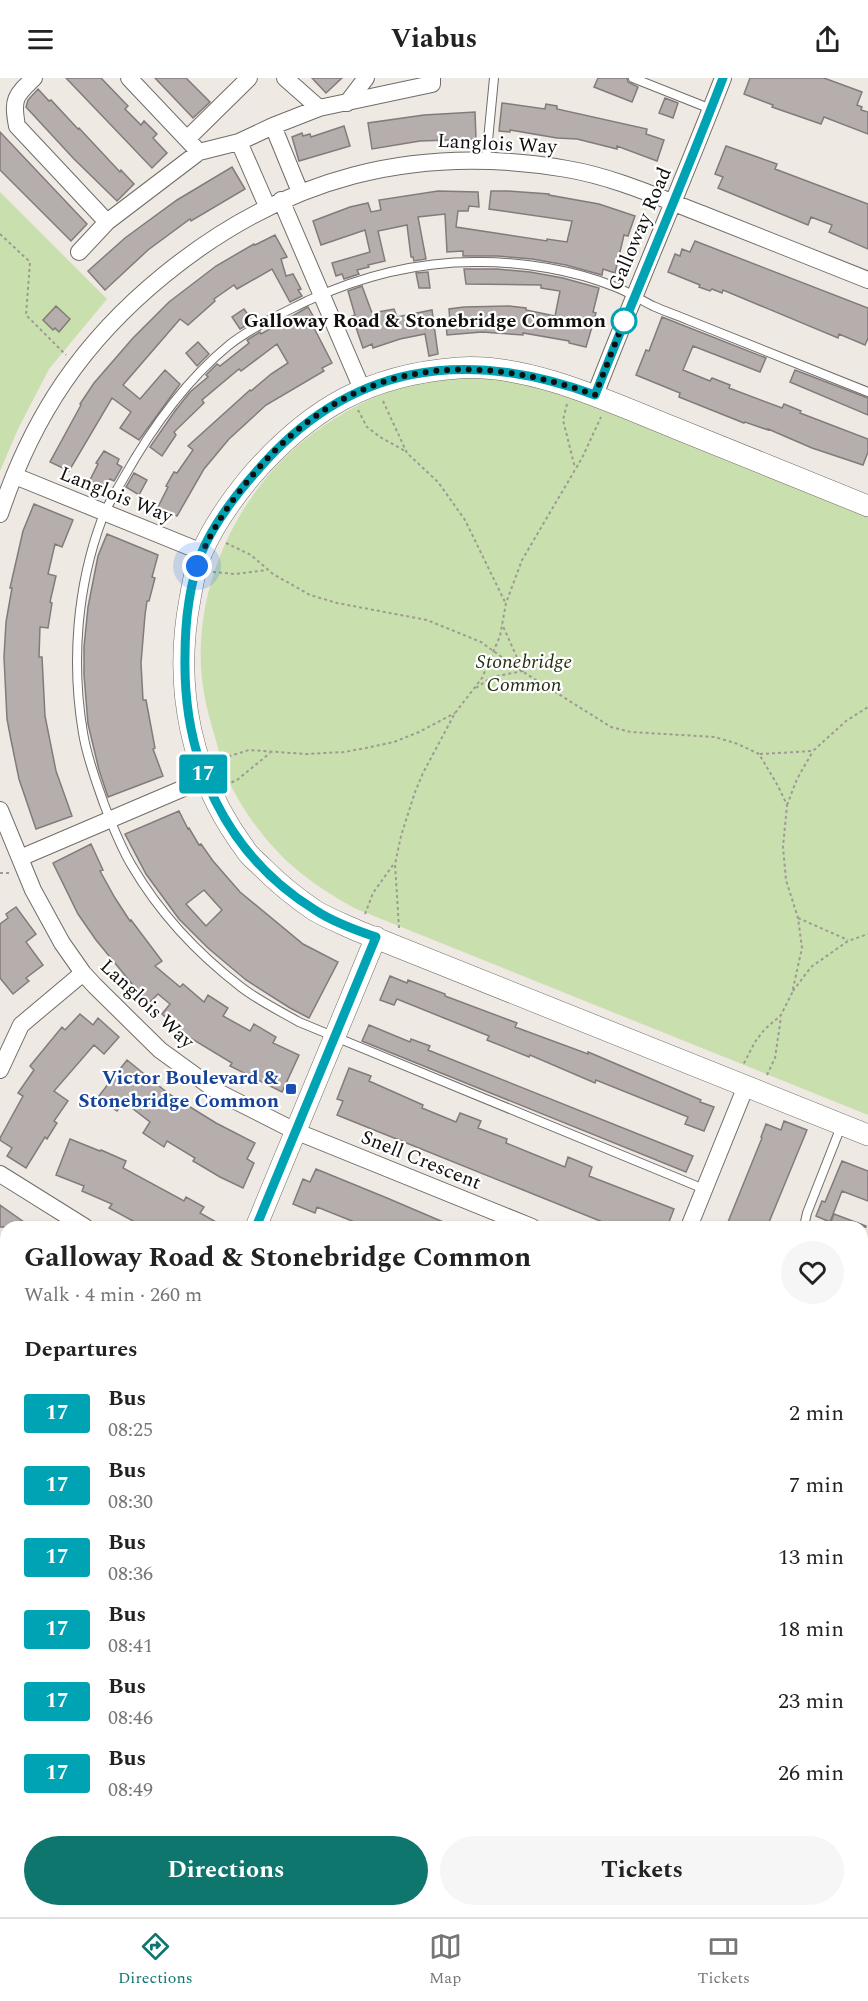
<!DOCTYPE html>
<meta charset="utf-8">
<style>
:root{--surface:#fff;--page:#f6f6f6;--text:#222;--muted:#767676;--line:#e0e0e0;--accent:#0f766e}
body{margin:0;font-family:Spectral,serif;background:var(--page);color:var(--text);height:100vh;display:flex;flex-direction:column;font-size:22px;white-space:nowrap}
*{box-sizing:border-box;margin:0}
p{font-size:20px;color:var(--muted)}
.icon{flex:none;width:33px;height:33px;fill:none;stroke:currentColor;stroke-width:2;stroke-linecap:round;stroke-linejoin:round}
.map{position:relative;flex:1;overflow:hidden}
.panel{position:absolute;left:0px;top:1143px;width:868px;height:696px;display:flex;flex-direction:column;background:var(--surface);border-radius:18px 18px 0 0;box-shadow:0 2px 4px #0004}
.panel>*{flex:none}
.badge{padding:0 12px;border-radius:4px;font-size:21px;line-height:39px}
.you{position:absolute;width:30px;height:30px;margin:-15px;border:4px solid #fff;border-radius:50%;background:#1a73e8;box-shadow:0 0 0 9px #1a73e833}
.map>.badge{position:absolute;translate:-50% -50%;box-shadow:0 0 0 3px #fff}
h2{padding:0 24px;font-size:22px;line-height:54px}
.round{display:grid;place-items:center;flex:none;width:63px;height:63px;border-radius:32px;background:var(--page)}
.overview{display:flex;align-items:center;justify-content:space-between;height:102px;padding:0 24px}
h1{font-size:28px;font-weight:700;line-height:45px}
.action{display:flex;gap:12px;margin-top:auto;padding:12px 24px}
.action a{flex:1;height:69px;border-radius:36px;background:var(--accent);color:#fff;font-size:24px;font-weight:700;line-height:69px;text-align:center}
.action a+a{background:var(--page);color:var(--text)}
ul{padding:0;list-style:none}
li{display:flex;align-items:center;gap:18px;height:72px;padding:0 24px}
li div{flex:1}
li b{display:block;font-size:22px}
li em{font-style:normal}
li .badge{min-width:66px;font-weight:700;text-align:center}
header{display:flex;justify-content:space-between;align-items:center;height:78px;padding:0 24px;background:var(--surface);font-size:27px;font-weight:700}
.dock{display:flex;justify-content:space-around;align-items:center;height:84px;border-top:2px solid var(--line);background:var(--surface);font-size:16px;color:var(--muted)}
.dock a{display:grid;justify-items:center;gap:3px}
.dock .active{color:var(--accent)}
.map>svg:first-child{display:block}
.green{fill:#cadfae}
.water{fill:#5796cb}
.building{fill:#b5aead;stroke:#827b7b;stroke-width:1.5;fill-rule:evenodd}
.lines{fill:none;stroke-linecap:round;stroke-linejoin:round}
.service-casing{stroke:#716c68;stroke-width:10}
.minor-casing{stroke:#716c68;stroke-width:18}
.tertiary-casing{stroke:#716c68;stroke-width:22}
.path{stroke:#9d9a95;stroke-width:2;stroke-dasharray:3 3;stroke-linecap:butt}
.service{stroke:#fff;stroke-width:8}
.minor{stroke:#fff;stroke-width:16}
.tertiary{stroke:#fff;stroke-width:21}
.line-casing{stroke:#fff;stroke-width:14}
.line{stroke:#00a3b4;stroke-width:9}
.walk{stroke:#100f0d;stroke-width:6;stroke-dasharray:0 10.8}
.stop-dot{fill:#fff;stroke:#00a3b4;stroke-width:3}
.transit-dot{fill:#1a4fb4;stroke:#fff;stroke-width:2}
.labels{text-anchor:middle;dominant-baseline:central;stroke-width:4.5;stroke-linejoin:round;paint-order:stroke}
.street-label{font-size:20px;fill:#100f0d;stroke:#fff}
.stop-label{font-size:20px;font-weight:bold;fill:#100f0d;stroke:#fff;text-anchor:end}
.park-label{font-size:20px;font-style:italic;fill:#243010;stroke:#fff}
.transit-label{font-size:20px;font-weight:bold;fill:#164399;stroke:#fff;text-anchor:end}
</style>
<header><svg class="icon" aria-label="menu" viewBox="0 0 24 24"><path d="M4 6h16M4 12h16M4 18h16"/></svg>Viabus<svg class="icon" aria-label="share" viewBox="0 0 24 24"><path d="M12 15V3M7 8l5-5 5 5M5 13v7h14v-7"/></svg></header>
<div class="map">
<svg width="868" height="1839" viewBox="0 0 868 1839">
<rect width="100%" height="100%" fill="#eee9e3"/>
<!-- green -->
<path class="green" d="M0 114 107 221 49 291 18 351 0 393Z
M459 298 509 301 615 330 868 433V1037L354 830C326 814 299 797 277 773 255 750 235 720 223 690 220 680 218 669 215 659 208 636 202 612 201 588 197 507 235 423 295 370 319 349 350 329 380 317 405 307 433 303 459 298Z
M0 1221 6 1225V1667L0 1675Z
M6 1714V1833H351L355 1839H0V1721Z"/>
<!-- water -->
<path class="water" d="M67 1833H254L263 1839H64Z"/>
<!-- building -->
<path class="building" d="M66 0H101L128 28 125 31 141 47 144 43 157 56 153 60 167 75 152 90Z
M155 0H186L210 24 193 40Z
M312 0H342L326 15Z
M598 0H627L628 4 638 9 632 24 594 9Z
M750 0H824L862 14 857 27 862 29 861 32 868 34V56L824 39 821 46 772 29 773 27 744 16Z
M38 11 49 23 51 22 78 51 79 50 120 94 121 92 134 106 117 123 74 81 26 29 28 22Z
M665 20 678 25 673 40 659 35Z
M502 25 545 31 546 26 557 28V31L647 51 646 56 664 62 657 83 617 68V71L577 61 557 60 510 52V54L499 53Z
M475 34 476 61 420 63 372 71 368 45 424 37Z
M344 48 350 68 299 83 292 59 302 55 303 58 310 56 311 59Z
M0 54 87 146 71 163 0 92Z
M726 68 777 86 775 91 868 126V171L829 154 832 147 811 139 808 147 718 110 723 99 715 96Z
M232 89 245 111 191 143 190 141 148 172 105 212 88 193 125 160 177 122Z
M438 113 478 114 479 129 469 128 468 133H458L456 149 547 163V161L567 164 572 143 489 131 491 113H507L549 116V117L599 126 635 138 628 158 624 157 615 195 603 191 602 197 566 187 532 181 497 178H463V173L447 174 445 136 418 139 426 181 414 183 413 179H411L407 147 378 153 385 183 368 187 369 189 357 192 359 196 344 201 342 196 336 198 332 185 370 174 365 152 321 167 313 143 350 129 368 125 371 134 381 132 379 122Z
M275 157 287 179 281 181 286 198 293 196 301 211 298 212 302 218 290 224 272 191 237 211 234 207 214 221 215 223 188 247 180 241 123 307 140 321 165 292 180 306 139 362 120 350 131 334 112 320 69 393 50 384 81 327 80 326 94 305 133 260 169 224 216 188 254 166 255 167Z
M695 163 868 230V260L865 267 839 256 838 260 723 212 722 215 712 211 710 213 699 209 700 207 668 194 675 176 680 178 682 171 690 174Z
M464 191H497L530 194 563 200 599 210 593 234 596 235 586 269 569 265V263L523 255V257L482 254 447 257 446 245 450 244 449 231 464 229 509 228 526 230V232L555 238 560 213 541 210V207L466 206Z
M428 194 430 210H419L416 195Z
M362 208 372 235 394 231 397 239 432 232 438 276 429 278 425 256 400 261 373 270 372 266 363 270 352 238 355 237 348 213Z
M56 228 70 241 59 254 55 250 53 252 43 242Z
M308 229 316 243 312 246 332 285 322 290 324 293 266 327 229 361 204 391 177 438 158 429 168 409 166 408 174 394 177 395 193 372 188 368 250 312 251 313 271 296 288 285 277 266 241 293 239 291 202 322 204 325 174 354 176 357 162 378 150 369 175 333 190 314 208 299 206 297 217 286 220 288 249 265 247 262 260 254 261 256Z
M244 231 253 244 240 251 232 239Z
M662 239 766 280 760 294 693 268 683 292 710 303 712 300 730 307 729 310 782 330 784 326 801 333 800 335 868 361V374L863 387 812 370 768 351V352L745 344 744 345 679 319 680 315 636 297 646 272 649 273Z
M198 264 209 276 197 288 186 275Z
M795 292 868 320V337L790 304Z
M104 373 119 381 117 386 122 389 114 403 110 401 105 411 89 404 98 386 96 385Z
M134 395 147 402 139 417 126 409Z
M34 426 73 442 62 469 55 466 48 496 56 498 50 524 52 525 48 550 40 549 39 579H42L45 638 56 693 72 738 36 751 19 701 11 662 7 641 4 579 6 544 12 510H10L23 453Z
M107 456 158 477 152 499 155 500 149 523H147L145 537 141 585 143 622H146L155 670 153 671 163 698 108 719 99 692 88 646 84 597V569L88 529 98 478Z
M179 733 188 751 189 750 199 767 201 766 213 783 240 814 303 866 338 884 309 940 290 930 246 902 208 870 179 841 146 796 125 756ZM204 812 222 832 206 848 186 826Z
M91 766 103 792 100 793 115 820 130 843 131 842 162 883 155 888 180 909 183 906 204 924 208 917 228 930 223 938 250 953 254 946 276 959 273 965 299 977 282 1014 230 988 232 985 182 955 162 936 170 926 158 916 150 924 137 912 96 862 78 836 53 785Z
M16 829 36 856 26 864 43 887 26 900 29 903 13 916 0 900V846L8 840 6 836Z
M390 898 407 905 408 902 445 916V918L517 945 515 949 588 976V974L701 1022 700 1024 714 1029 704 1053 685 1046 688 1039 596 1002 595 1005 530 977 529 979 487 962 489 958 444 940 397 921 394 927 380 922Z
M80 936 93 947 98 940 119 959 104 976 94 967 54 1013 68 1023 54 1043 57 1045 47 1061 45 1059 26 1090 7 1078 12 1070 0 1062V1060L23 1018 18 1015 34 992 30 988 62 949 65 952Z
M369 947 410 964 411 961 430 968 428 972 693 1078 686 1094 362 963Z
M127 982 169 1016 216 1045 255 1065 247 1081 254 1085 243 1110 220 1099 193 1083 195 1080 167 1063 164 1069 143 1055 150 1044 124 1024 117 1033 98 1019Z
M349 990 371 998 369 1003 423 1027 422 1030 456 1044 460 1035 481 1043 478 1050 507 1061 506 1065 533 1076 565 1089 568 1079 592 1089 589 1098 674 1131 667 1149H615L337 1037 343 1023 337 1021Z
M784 1043 807 1052 767 1149H726L762 1060 761 1059 766 1046 781 1052Z
M70 1061 100 1073 101 1072 126 1083 123 1090 184 1123 186 1119 204 1129 200 1135 225 1149H144L109 1130 112 1126 82 1113 84 1108 56 1097Z
M842 1083 868 1093V1123L842 1113 830 1144 816 1138 822 1123 825 1124Z
M316 1091 387 1120 455 1149H367L317 1129 315 1135 293 1126 303 1101 310 1104Z
M0 1127 31 1149H0Z
M834 1136 866 1148V1149H829Z"/>
<g class="lines">
<!-- service casing -->
<g class="service-casing">
<path id="service" d="M633 0 711 31
M486 83 494 0
M704 1111 299 944C280 933 259 923 241 909 198 876 159 834 132 788 120 768 112 747 104 726 96 703 87 680 83 655 71 584 77 508 102 441 107 427 116 414 123 401 151 351 184 304 229 267 252 249 281 236 307 223 361 198 421 183 481 184 523 184 573 192 613 208 627 213 639 221 653 228 664 233 676 237 688 242 748 266 808 290 868 314
M806 1149 805 1144 807 1135 842 1046
M862 1174 868 1176"/>
</g>
<!-- minor casing -->
<g class="minor-casing">
<path id="minor" d="M34 0C15 18 12 21 17 48L107 144
M129 0 199 74
M285 0 319 30
M347 25 366 0
M273 48 300 114
M187 61 249 0
M239 64 267 128
M281 122 362 311
M79 174 107 144 199 74 239 64 273 48 319 30 432 6V0
M595 317C636 211 682 106 723 0
M15 398 202 474
M0 436C33 337 83 263 164 197 284 99 415 65 567 91 614 99 658 119 702 136 757 158 813 180 868 202
M0 732 33 812 62 865 83 895 95 908 160 972 218 1014 295 1053 532 1149
M20 780 205 701
M0 992 21 947 83 895
M0 1096 85 1149
M689 1149 746 1008
M862 1284 868 1285
M862 1481 868 1483
M862 1687 868 1689
M483 1833 487 1839"/>
</g>
<!-- tertiary casing -->
<g class="tertiary-casing">
<path id="tertiary" d="M868 428C804 402 739 376 675 350 610 324 529 285 458 290 368 297 311 330 252 397 233 420 214 446 202 474 195 489 193 505 190 521 173 610 191 698 245 771 249 778 256 783 262 789 278 805 295 819 314 832 327 840 343 846 358 853L868 1057
M256 1149 376 859
M0 1694 6 1687"/>
</g>
<!-- path -->
<path class="path" d="M0 156 30 184 26 237 66 277
M383 323 407 375 438 404 465 442 505 524
M567 326 563 342 575 390
M358 332 367 349 380 359 407 374
M226 465 251 477 273 496 310 517 337 525 427 542 481 564 517 590 611 649 631 654 715 659 738 666 759 676 778 708 787 727 783 769 786 802 798 840 802 870 792 915 781 937 764 952 755 964 743 987H744
M213 494 235 496 267 492
M476 610 492 599 523 593 502 546
M760 676 813 673 846 643 868 629
M217 682 249 672 306 676 344 674 366 670 394 664 419 654 455 635
M226 707 237 702 270 675
M787 727 797 701 813 673
M0 795H9
M365 836 373 815 393 787
M798 840 848 862
M399 850 395 786 401 758 415 714 423 695 455 635 482 600 500 558 506 525 522 482 582 380 601 339
M793 913 811 889 848 863 868 856
M767 997 775 980 781 939
M0 1542 6 1541
M0 1547 6 1550
M0 1775 6 1770
M331 1833 333 1839"/>
<!-- service -->
<use href="#service" class="service"/>
<!-- minor -->
<use href="#minor" class="minor"/>
<!-- tertiary -->
<use href="#tertiary" class="tertiary"/>
</g>
<g class="lines">
<!-- line casing -->
<g class="line-casing">
<path id="line" d="M256 1149 376 859C355 852 333 844 315 832 226 777 183 683 185 579 185 545 189 508 201 476 213 446 235 418 256 394 349 285 464 269 595 317 637 211 682 107 723 0"/>
</g>
<!-- line -->
<use href="#line" class="line"/>
<!-- walk -->
<path class="walk" d="M197 488C210 452 232 421 257 392 350 284 466 270 595 317L624 243"/>
</g>
<!-- markers -->
<circle class="stop-dot" cx="624" cy="243" r="12"/>
<rect class="transit-dot" x="285" y="1005" width="12" height="12" rx="3"/>
<g class="labels">
<!-- street labels -->
<g class="street-label">
<text transform="translate(497 66) rotate(3)">Langlois Way</text>
<text transform="translate(640 151) rotate(-67)">Galloway Road</text>
<text transform="translate(116 417) rotate(22)">Langlois Way</text>
<text transform="translate(147 926) rotate(43)">Langlois Way</text>
<text transform="translate(421 1082) rotate(22)">Snell Crescent</text>
</g>
<!-- stop labels -->
<g class="stop-label">
<text x="606" y="243">Galloway Road &amp; Stonebridge Common</text>
</g>
<!-- park labels -->
<g class="park-label">
<text x="524" y="584">Stonebridge<tspan x="524" dy="23">Common</tspan></text>
</g>
<!-- transit labels -->
<g class="transit-label">
<text x="279" y="1000">Victor Boulevard &amp;<tspan x="279" dy="23">Stonebridge Common</tspan></text>
</g>
</g>
</svg>
<div class="you" style="left:197px;top:488px"></div>
<b class="badge" style="left:203px;top:696px;background:#00a3b4;color:#fff">17</b>
<section class="panel">
<div class="overview"><div><h1>Galloway Road &amp; Stonebridge Common</h1><p>Walk · 4 min · 260 m</p></div><a class="round"><svg class="icon" aria-label="heart" viewBox="0 0 24 24"><path d="M12 20l-8-8c-3-5 5-10 8-4 3-6 11-1 8 4z"/></svg></a></div>
<h2>Departures</h2>
<ul>
<li><span class="badge" style="background:#00a3b4;color:#fff">17</span><div><b>Bus</b><p>08:25</p></div><em>2 min</em></li>
<li><span class="badge" style="background:#00a3b4;color:#fff">17</span><div><b>Bus</b><p>08:30</p></div><em>7 min</em></li>
<li><span class="badge" style="background:#00a3b4;color:#fff">17</span><div><b>Bus</b><p>08:36</p></div><em>13 min</em></li>
<li><span class="badge" style="background:#00a3b4;color:#fff">17</span><div><b>Bus</b><p>08:41</p></div><em>18 min</em></li>
<li><span class="badge" style="background:#00a3b4;color:#fff">17</span><div><b>Bus</b><p>08:46</p></div><em>23 min</em></li>
<li><span class="badge" style="background:#00a3b4;color:#fff">17</span><div><b>Bus</b><p>08:49</p></div><em>26 min</em></li>
</ul>
<div class="action"><a>Directions</a><a>Tickets</a></div>
</section>
</div>
<nav class="dock">
<a class="active"><svg class="icon" aria-label="directions" viewBox="0 0 24 24"><path d="M12 3l9 9-9 9-9-9zM9 14v-3h6M13 9l2 2-2 2"/></svg>Directions</a>
<a><svg class="icon" aria-label="map" viewBox="0 0 24 24"><path d="M3 6l6-2 6 2 6-2v14l-6 2-6-2-6 2zM9 4v14M15 6v14"/></svg>Map</a>
<a><svg class="icon" aria-label="tickets" viewBox="0 0 24 24"><path d="M3 7h18v10H3zM15 7v10"/></svg>Tickets</a>
</nav>
